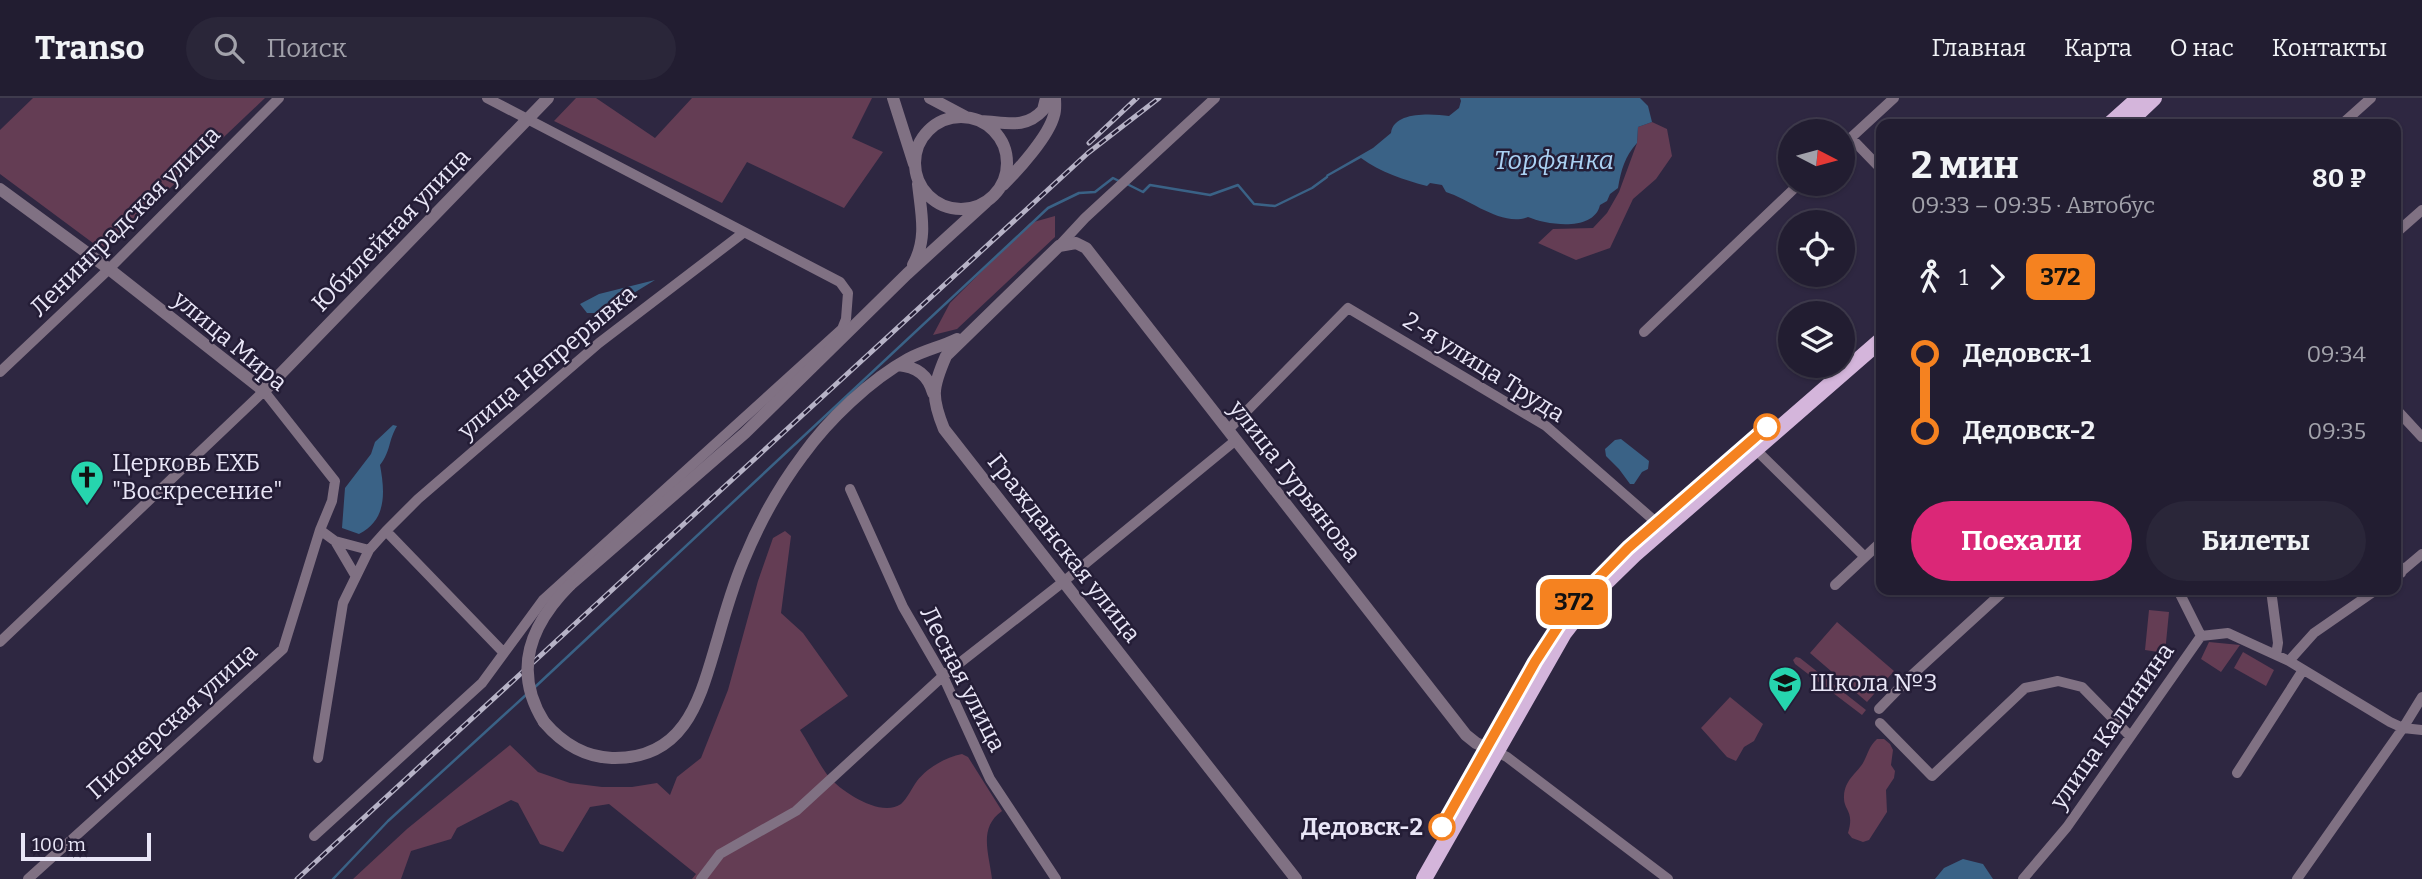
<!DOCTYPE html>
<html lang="ru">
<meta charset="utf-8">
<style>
:root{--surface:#221d31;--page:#2a2639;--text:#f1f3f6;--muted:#a2a2ab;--line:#3f3b4d;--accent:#db2777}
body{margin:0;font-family:Bitter,serif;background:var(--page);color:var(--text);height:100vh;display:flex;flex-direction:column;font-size:26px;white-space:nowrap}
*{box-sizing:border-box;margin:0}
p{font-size:23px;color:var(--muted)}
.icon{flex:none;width:38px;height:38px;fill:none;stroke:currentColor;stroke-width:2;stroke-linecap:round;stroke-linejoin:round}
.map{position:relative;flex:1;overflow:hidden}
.panel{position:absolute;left:1876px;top:21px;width:525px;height:476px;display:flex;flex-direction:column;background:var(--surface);border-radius:14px;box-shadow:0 2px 5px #0004,0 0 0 2px var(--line)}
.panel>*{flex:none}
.badge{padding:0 14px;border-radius:10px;font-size:24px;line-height:46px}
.needle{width:46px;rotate:96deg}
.fabs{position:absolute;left:1778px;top:21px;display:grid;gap:14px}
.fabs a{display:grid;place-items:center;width:77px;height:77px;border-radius:50%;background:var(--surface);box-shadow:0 2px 5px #0004,0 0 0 2px var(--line);font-size:35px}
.scale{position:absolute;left:21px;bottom:18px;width:130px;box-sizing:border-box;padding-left:7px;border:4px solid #e9e6f7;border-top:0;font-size:19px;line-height:24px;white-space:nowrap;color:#e9e6f7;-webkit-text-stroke:5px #241d36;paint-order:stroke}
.map>.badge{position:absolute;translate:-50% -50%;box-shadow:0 0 0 4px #fff}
.legs{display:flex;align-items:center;gap:10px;height:77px;padding:0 35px;font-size:23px}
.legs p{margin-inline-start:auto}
.head{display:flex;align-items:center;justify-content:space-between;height:119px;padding:0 35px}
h1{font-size:38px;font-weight:700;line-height:52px}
.cta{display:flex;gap:14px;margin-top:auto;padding:14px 35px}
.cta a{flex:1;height:80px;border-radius:42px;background:var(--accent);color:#fff;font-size:28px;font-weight:700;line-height:80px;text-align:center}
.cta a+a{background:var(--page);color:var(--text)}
ul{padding:0 35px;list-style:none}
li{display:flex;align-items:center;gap:24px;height:77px;font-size:26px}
li i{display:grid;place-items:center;width:10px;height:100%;margin:0 9px;background:currentColor}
li i::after{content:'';width:18px;height:18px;margin:-9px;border:5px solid;border-radius:50%;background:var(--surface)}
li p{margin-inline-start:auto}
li:first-child i{background:linear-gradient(#0000 50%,currentColor 0)}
li:last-child i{background:linear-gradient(currentColor 50%,#0000 0)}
header{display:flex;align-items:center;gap:42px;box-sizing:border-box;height:98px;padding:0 35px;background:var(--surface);border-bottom:2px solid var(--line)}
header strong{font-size:33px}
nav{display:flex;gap:38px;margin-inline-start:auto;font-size:24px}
.search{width:490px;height:63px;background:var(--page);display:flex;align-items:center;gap:18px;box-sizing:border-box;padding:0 24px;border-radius:38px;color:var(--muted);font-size:26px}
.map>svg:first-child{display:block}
.green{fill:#643d54}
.water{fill:#3a6286}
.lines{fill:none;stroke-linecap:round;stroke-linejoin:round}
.stream{stroke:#3a6286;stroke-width:2.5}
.minor{stroke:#807183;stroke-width:10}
.tertiary{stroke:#807183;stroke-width:12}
.primary{stroke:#d4b5db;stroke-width:16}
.rail-casing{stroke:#b6b2c6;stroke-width:5}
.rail{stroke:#241d36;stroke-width:2.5;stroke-dasharray:8;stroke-linecap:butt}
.tertiary-bridge{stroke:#807183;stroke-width:12}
.line-1-casing{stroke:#fff;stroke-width:16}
.line-1{stroke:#f58220;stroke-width:10}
.stop-1-dot{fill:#fff;stroke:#f58220;stroke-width:3.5}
.labels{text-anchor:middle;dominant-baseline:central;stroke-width:5;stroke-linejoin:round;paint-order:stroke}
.street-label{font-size:24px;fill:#e9e6f7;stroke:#241d36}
.poi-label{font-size:24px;fill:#e9e6f7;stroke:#241d36;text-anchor:start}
.stop-label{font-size:24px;font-weight:bold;fill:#e9e6f7;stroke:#241d36;text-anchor:end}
.water-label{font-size:26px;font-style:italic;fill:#abd1f3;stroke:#241d36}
</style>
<header>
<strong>Transo</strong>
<div class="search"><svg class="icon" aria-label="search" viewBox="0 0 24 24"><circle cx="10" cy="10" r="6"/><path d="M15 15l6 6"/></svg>Поиск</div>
<nav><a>Главная</a><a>Карта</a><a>О нас</a><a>Контакты</a></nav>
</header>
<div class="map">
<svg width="2422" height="781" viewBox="0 0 2422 781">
<rect width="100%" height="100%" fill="#2e2741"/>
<!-- green -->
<path class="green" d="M33 0H265L108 149 97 148 0 76V32Z
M576 0H596L655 40 692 0H872L852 40 883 54 844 110 747 64 722 105 554 23Z
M1652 24 1667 31 1672 58 1656 81 1633 101 1610 150 1576 162 1538 145 1553 131 1593 130 1607 115 1619 94 1637 45 1638 29Z
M1055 118V139L957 231 933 237 950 205 1030 125Z
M785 433 791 438 781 515 803 535 848 598 800 632C810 647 818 665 829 679 842 694 881 720 901 706 907 701 912 690 917 683 927 670 946 659 962 656L968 659 1002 713C978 730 989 755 992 781H692L696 776 609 706 590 709 563 754 540 746 518 705 511 702 457 730 451 741 411 753 401 781H353L407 731 510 647 538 674 570 685 602 689H632L657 685 670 697 677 679 701 660 728 592 758 483 773 440Z
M2149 512 2169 514 2165 555 2145 552Z
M1837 524 1894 573 1867 604 1810 555Z
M2209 544 2240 547 2221 574 2201 561Z
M2243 554 2274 572 2266 588 2234 570Z
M1796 559 1800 560 1866 612 1862 617 1795 566 1793 562Z
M1730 599 1763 626 1754 643 1744 649 1736 663 1727 659 1701 630Z
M1877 641H1884L1890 646 1893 652 1891 667 1895 673 1894 680 1886 692 1887 714 1869 742 1863 744 1852 740 1848 735C1855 712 1843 713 1844 698 1845 682 1855 677 1863 665 1868 656 1869 648 1877 641Z"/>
<!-- water -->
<path class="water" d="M1460 0H1640L1648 8 1652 24 1638 29 1637 45C1625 58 1621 72 1618 90L1610 96 1607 103 1600 107C1594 134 1547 127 1528 119 1502 129 1471 102 1446 94L1442 87 1430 85 1427 88C1404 82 1380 74 1361 60L1327 79 1326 77 1373 50 1391 35C1394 13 1432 16 1449 18L1459 10 1461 3Z
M655 182 601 215H587L580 206 599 196Z
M393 327 397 328C388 343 391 353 380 367 385 394 387 422 359 436L342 430 345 390 371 356 375 344Z
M1621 341 1649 363 1648 371 1642 374 1634 386H1630L1619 371 1606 358 1605 351 1615 342Z
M1963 761 1983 766 1993 781H1935L1944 770Z"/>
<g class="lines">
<!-- stream -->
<path class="stream" d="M1127 86 1143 94 1150 87 1210 97 1238 87 1254 106 1275 108 1312 90 1327 79
M535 589 1048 110 1079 95 1095 94 1113 80 1121 84
M333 781 388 723 527 596"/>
<!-- minor -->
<path class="minor" d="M487 0 840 184 848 195 846 221 842 231 543 502 504 555
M2342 26 2371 0
M1851 40 1881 71
M1843 47 1894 0
M2396 135 2422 112
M1059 148 1085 120 1215 0
M1644 234 1799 86
M0 274 109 171 279 0
M2396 311 2422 339
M1228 332 1348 210 1546 328 1657 425
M1749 345 1865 459
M850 391 903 509 943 578 990 681 1056 781
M386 433 418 401 599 245 743 135
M335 443 355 477
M2396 458 2401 475
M2396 478 2422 456
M1835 487 1881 444
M2271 492 2278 545 2276 557
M2201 538 2228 535 2254 547 2289 563 2390 624 2403 630 2422 632
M0 544 264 293 335 383 332 403 320 432 335 443 369 452 386 433 504 555 482 585 314 738
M2289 563 2314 535 2376 492
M1879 611 1912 577 2005 492
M1880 625 1932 678 2025 590 2058 583 2082 589 2130 638
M1497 654 1507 659 1668 781
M318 660 343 505 369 452
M2237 675 2303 572
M28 781 283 551 320 432
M701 781 720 756 796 713 943 578 1063 484 1236 342
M2023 781 2067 729 2201 538 2178 492
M2297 781 2403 630 2422 599"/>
<!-- tertiary -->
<path class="tertiary" d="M893 0 914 66
M930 0 966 19
M915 65a46 46 0 1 1 92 0a46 46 0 1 1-92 0Z
M981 23C1005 24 1025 32 1043 12L1046 0
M1003 87C1018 72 1049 38 1054 17 1056 12 1055 5 1055 0
M0 91 109 171 264 293 548 0
M913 167C928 140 921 115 918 86
M898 267C917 269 928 277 933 295
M570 487 745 335 907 176 986 104
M544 624C562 645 584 659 612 660 688 662 701 596 718 540 725 515 733 488 743 464 758 427 779 389 803 357 828 322 870 282 908 261 924 252 941 249 957 241
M1296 781 944 331C931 299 932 290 946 258L1059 148 1076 145 1086 150 1466 637 1476 645 1497 654"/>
<!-- primary -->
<path class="primary" d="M2135 18 2154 0
M2110 26 2139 0
M1424 781 1564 535 1595 495 1634 457 1881 242"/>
<!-- rail casing -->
<g class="rail-casing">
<path id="rail" d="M1089 45 1137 0
M297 781 1088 55 1159 0"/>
</g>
<!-- rail -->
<use href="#rail" class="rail"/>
<!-- tertiary-bridge -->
<path class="tertiary-bridge" d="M544 624C512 573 530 527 570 487"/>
</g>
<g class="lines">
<!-- line-1 casing -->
<g class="line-1-casing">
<path id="line-1" d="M1442 729 1535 564 1572 507 1628 450 1767 329"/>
</g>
<!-- line-1 -->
<use href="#line-1" class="line-1"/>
</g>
<!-- icons -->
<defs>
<g id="church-pin" transform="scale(1.75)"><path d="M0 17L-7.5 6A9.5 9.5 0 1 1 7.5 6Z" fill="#26d5ae" stroke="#241d36"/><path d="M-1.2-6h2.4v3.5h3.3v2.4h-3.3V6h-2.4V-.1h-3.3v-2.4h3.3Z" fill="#111"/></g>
<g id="school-pin" transform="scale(1.75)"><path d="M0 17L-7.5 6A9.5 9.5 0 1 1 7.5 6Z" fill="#26d5ae" stroke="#241d36"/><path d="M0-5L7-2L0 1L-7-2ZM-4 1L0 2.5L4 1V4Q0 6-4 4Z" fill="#111"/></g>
</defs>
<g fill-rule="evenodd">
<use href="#church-pin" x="87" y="379"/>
<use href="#school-pin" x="1785" y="585"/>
</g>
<!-- markers -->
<g class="stop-1-dot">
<circle cx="1767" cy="329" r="12"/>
<circle cx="1442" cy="729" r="12"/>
</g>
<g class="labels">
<!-- street labels -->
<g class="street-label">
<text transform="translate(125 123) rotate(-45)">Ленинградская улица</text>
<text transform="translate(391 132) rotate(-46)">Юбилейная улица</text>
<text transform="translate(230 243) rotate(40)">улица Мира</text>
<text transform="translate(547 264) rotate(-40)">улица Непрерывка</text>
<text transform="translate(1484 269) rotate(32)">2-я улица Труда</text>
<text transform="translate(1295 383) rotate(52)">улица Гурьянова</text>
<text transform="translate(1064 450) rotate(52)">Гражданская улица</text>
<text transform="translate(963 581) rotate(63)">Лесная улица</text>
<text transform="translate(172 623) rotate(-42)">Пионерская улица</text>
<text transform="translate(2112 628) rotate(-55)">улица Калинина</text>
</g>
<!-- poi labels -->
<g class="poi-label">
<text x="112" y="365">Церковь ЕХБ<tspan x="112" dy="28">"Воскресение"</tspan></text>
<text x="1810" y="585">Школа №3</text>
</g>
<!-- stop labels -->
<g class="stop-label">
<text x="1423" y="729">Дедовск-2</text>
</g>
<!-- water labels -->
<g class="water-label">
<text x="1554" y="62">Торфянка</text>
</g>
</g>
</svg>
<div class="fabs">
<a><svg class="needle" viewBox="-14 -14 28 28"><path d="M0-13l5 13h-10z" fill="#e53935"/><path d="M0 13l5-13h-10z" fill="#a2a2ab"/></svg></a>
<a><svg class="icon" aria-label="locate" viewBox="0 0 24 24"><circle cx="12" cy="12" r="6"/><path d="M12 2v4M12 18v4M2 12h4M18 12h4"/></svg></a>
<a><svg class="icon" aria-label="layers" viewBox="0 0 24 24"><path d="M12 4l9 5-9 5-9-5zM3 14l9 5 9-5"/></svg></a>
</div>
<div class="scale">100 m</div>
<b class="badge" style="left:1574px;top:504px;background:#f58220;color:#111">372</b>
<section class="panel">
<div class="head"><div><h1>2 мин</h1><p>09:33 – 09:35 · Автобус</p></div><b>80 ₽</b></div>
<div class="legs"><svg class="icon" aria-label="walk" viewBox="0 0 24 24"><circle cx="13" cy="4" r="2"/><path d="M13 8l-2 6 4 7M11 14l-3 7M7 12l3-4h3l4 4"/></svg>1<svg class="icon" aria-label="forward" viewBox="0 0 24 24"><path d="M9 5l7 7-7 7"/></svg><b class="badge" style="background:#f58220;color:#111">372</b></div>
<ul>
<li><i style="color:#f58220"></i><b>Дедовск-1</b><p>09:34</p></li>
<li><i style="color:#f58220"></i><b>Дедовск-2</b><p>09:35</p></li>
</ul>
<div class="cta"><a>Поехали</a><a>Билеты</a></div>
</section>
</div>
